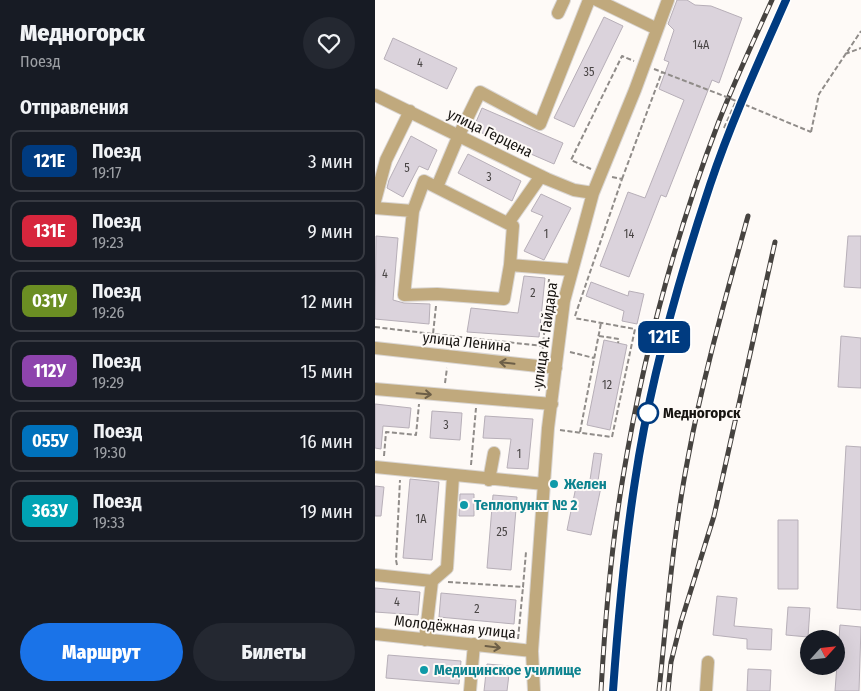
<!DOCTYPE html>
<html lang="ru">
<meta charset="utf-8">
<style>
:root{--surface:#171b24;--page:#242831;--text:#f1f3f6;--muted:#9ea1a6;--line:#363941;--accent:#1a73e8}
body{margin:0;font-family:"Fira Sans Condensed",sans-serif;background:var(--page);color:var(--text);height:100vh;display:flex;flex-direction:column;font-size:19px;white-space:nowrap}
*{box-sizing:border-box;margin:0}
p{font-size:16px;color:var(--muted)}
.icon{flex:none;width:28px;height:28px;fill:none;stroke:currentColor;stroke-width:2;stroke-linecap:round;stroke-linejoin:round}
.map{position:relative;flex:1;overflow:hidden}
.drawer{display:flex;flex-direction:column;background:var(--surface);width:375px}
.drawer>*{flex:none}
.badge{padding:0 10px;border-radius:8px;font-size:18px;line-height:32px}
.needle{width:32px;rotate:63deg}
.tools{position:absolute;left:425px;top:630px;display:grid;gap:10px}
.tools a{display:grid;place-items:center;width:45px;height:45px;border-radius:50%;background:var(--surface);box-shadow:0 5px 20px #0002;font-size:25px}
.map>.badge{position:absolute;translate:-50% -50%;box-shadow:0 0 0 2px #fff}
h2{padding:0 20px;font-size:19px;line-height:45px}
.round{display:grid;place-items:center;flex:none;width:52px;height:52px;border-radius:26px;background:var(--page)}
.head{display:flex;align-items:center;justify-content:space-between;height:85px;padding:0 20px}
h1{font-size:24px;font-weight:800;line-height:38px}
.cta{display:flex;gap:10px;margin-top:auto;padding:10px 20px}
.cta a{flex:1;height:58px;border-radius:30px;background:var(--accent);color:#fff;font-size:20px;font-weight:800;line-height:58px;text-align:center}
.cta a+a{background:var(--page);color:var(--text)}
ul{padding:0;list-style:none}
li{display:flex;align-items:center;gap:15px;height:62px;margin:0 10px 8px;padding:0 10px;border:2px solid var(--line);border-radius:10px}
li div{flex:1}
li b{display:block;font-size:19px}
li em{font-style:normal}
li .badge{min-width:55px;font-weight:700;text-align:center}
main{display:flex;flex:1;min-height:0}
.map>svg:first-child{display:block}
.building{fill:#dbd3dc;stroke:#b7afb8}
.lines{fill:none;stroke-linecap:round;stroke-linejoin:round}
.minor-casing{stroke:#d9d5d2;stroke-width:14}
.path{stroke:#908c89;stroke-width:2;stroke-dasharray:5 2.5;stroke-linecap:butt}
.minor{stroke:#c0a97d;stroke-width:12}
.rail-casing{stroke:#464340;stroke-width:5}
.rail{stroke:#fefaf7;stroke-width:3;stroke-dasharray:9;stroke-linecap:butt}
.path-bridge{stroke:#908c89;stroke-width:2;stroke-dasharray:5 2.5;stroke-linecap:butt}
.oneway{stroke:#6c5e47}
.line-casing{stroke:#fff;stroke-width:11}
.line{stroke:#003b80;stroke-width:8}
.stop-dot{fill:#fff;stroke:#003b80;stroke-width:2.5}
.culture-dot{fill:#0f9aa8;stroke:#fefaf7;stroke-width:2}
.labels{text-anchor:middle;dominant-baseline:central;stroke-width:4;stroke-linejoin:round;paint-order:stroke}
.number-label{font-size:12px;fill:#484444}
.street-label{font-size:15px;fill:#171411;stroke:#fefaf7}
.stop-label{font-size:15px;font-weight:bold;fill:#171411;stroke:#fefaf7;text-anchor:start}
.culture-label{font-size:15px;font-weight:bold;fill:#0d838f;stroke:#fefaf7;text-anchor:start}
</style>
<main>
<section class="drawer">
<div class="head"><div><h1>Медногорск</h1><p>Поезд</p></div><a class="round"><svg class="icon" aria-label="heart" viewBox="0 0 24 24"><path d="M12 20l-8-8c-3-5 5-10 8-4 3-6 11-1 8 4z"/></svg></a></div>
<h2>Отправления</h2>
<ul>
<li><span class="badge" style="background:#003b80;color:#fff">121Е</span><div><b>Поезд</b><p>19:17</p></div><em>3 мин</em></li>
<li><span class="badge" style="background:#d7263d;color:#fff">131Е</span><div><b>Поезд</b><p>19:23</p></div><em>9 мин</em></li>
<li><span class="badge" style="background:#6b8e23;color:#fff">031У</span><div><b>Поезд</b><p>19:26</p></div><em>12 мин</em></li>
<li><span class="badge" style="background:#8e44ad;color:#fff">112У</span><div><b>Поезд</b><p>19:29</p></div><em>15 мин</em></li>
<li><span class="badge" style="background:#0072bc;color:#fff">055У</span><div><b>Поезд</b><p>19:30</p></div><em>16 мин</em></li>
<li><span class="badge" style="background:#00a3b4;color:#fff">363У</span><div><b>Поезд</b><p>19:33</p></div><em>19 мин</em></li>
</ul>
<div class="cta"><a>Маршрут</a><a>Билеты</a></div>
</section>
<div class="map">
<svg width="486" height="691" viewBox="0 0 486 691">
<rect width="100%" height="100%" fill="#fefaf7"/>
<!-- building -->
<path class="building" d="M302 0H312L320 5 336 6 367 18 344 83 337 80 291 197 286 195 254 277 225 266 253 192 270 198 309 100 284 89 294 62 289 60 299 30 293 24Z
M229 17 248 26 199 127 179 118Z
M18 38 82 68 72 89 9 59Z
M107 108 188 143 179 164 98 129Z
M36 136 62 150 53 170 44 166 28 197 12 188 14 180Z
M93 154 146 181 137 201 83 173Z
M166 194 196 208 169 260 149 251 168 216 156 211Z
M1 236 23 238 18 300 29 303 55 304 54 324 0 319Z
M473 236H486V288L469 287Z
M149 276 170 278 164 337 92 332 96 308 143 313Z
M216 282 253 296 254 291 269 294 262 324 247 321 249 311 211 296Z
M466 336 486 338V388L463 387Z
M229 340 252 345 235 430 212 425Z
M0 404 36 408 34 428 8 426 6 449 0 448Z
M57 411 87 413 85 440 55 438Z
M110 416 158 419 153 469 132 468 136 439 108 438Z
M471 446 486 447V610L462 608Z
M219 453 227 454 223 481 215 480Z
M35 479 64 482 57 560 28 558Z
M202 482 226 487 216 535 192 530Z
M0 486 9 487 6 516H0Z
M85 494H99V516H84Z
M118 495 142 497 136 570 112 568Z
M403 520H423V589H403Z
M0 588 45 592 43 615 0 612Z
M66 593 141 600 139 624 64 617Z
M342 596 362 598 359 626 397 629 396 650 372 649V639L338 635Z
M413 607 435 608 433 637 411 635Z
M465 625 486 627 484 691H460Z
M13 655 86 661 84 684 11 678Z
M112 664 135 666 132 691H109Z
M373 669 396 670 395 691H372Z"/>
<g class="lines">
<!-- minor casing -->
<g class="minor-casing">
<path id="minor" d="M222 0 282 29
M183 13 189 0
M0 95 172 179 199 190 218 193
M49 181 138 226 135 265 129 299 62 294 29 295 38 211Z
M62 187 83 137 105 92 165 124 214 0
M0 201 11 160 35 111
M0 208 38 211
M133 223 166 176
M135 265 197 270
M0 348 181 368
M0 389 177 404
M0 467 169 484
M114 480 119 453
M0 575 57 581 50 640
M57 581 72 568 78 476
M0 634 157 651
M95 691 99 644
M159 691 157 651 173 428 189 301 218 193 260 90 293 0
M331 691 333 662"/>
</g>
<!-- path -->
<path class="path" d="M470 54 486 48
M279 69 349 96
M349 128 361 101
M436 132 444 94 486 31
M216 169 196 160 247 56 259 61
M247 179 287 72
M61 306 58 334 168 346 174 279
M200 316 247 179 237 177
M0 327 58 334
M224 336 244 339 243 343
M75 346 76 336
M195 352 219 358
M167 356 168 346 171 347
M70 383 72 368
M164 391 165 378
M185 430 237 437 260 329 199 318
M205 432 226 323
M9 456 11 432 41 435 44 404
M96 465 101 408
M22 565 21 560 25 480
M73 582 148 587 151 552
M143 639 148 587"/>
<!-- minor -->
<use href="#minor" class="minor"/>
<!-- rail casing -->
<g class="rail-casing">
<path id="rail" d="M226 691C230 620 236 548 248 477 268 356 300 236 344 121 360 80 379 40 397 0
M238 691C244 594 255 499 275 403 280 382 283 361 288 340 307 269 330 198 356 128 372 85 392 43 411 0
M284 691C292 614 298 535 313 458 328 376 351 296 373 216
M293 691 296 662 306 622 339 516 400 242"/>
</g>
<!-- rail -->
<use href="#rail" class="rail"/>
<!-- path-bridge -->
<path class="path-bridge" d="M349 96 436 132"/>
</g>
<!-- one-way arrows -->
<defs><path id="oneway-shaft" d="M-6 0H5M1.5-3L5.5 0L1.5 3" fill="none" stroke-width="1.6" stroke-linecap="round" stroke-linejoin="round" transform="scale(1.25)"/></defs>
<g class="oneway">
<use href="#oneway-shaft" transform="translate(132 363) rotate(-174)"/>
<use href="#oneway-shaft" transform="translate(49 394) rotate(5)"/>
<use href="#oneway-shaft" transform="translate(118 647) rotate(7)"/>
</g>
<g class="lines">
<!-- line casing -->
<g class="line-casing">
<path id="line" d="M238 691C243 621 249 551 260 481 275 380 303 281 335 185 356 122 384 61 411 0"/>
</g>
<!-- line -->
<use href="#line" class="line"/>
</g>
<!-- markers -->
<circle class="stop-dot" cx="273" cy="413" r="10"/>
<g class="culture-dot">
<circle cx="179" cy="484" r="5"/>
<circle cx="89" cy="505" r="5"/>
<circle cx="49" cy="670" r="5"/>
</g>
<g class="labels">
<!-- number labels -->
<g class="number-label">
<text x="326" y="45">14А</text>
<text x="45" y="63">4</text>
<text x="214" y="72">35</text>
<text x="32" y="168">5</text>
<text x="114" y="177">3</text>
<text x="171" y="234">1</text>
<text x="254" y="234">14</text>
<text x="10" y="274">4</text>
<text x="158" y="293">2</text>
<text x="232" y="385">12</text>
<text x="71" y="425">3</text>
<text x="144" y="454">1</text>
<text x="46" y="519">1А</text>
<text x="127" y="532">25</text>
<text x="22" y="602">4</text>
<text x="102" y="609">2</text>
</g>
<!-- street labels -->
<g class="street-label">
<text transform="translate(115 133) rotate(26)">улица Герцена</text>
<text transform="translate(170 335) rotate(-82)">улица А. Гайдара</text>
<text transform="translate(92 342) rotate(6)">улица Ленина</text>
<text transform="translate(80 627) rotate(6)">Молодёжная улица</text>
</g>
<!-- stop labels -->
<g class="stop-label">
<text x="288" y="413">Медногорск</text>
</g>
<!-- culture labels -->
<g class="culture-label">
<text x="189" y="484">Желен</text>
<text x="99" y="505">Теплопункт № 2</text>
<text x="59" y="670">Медицинское училище</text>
</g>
</g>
</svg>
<div class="tools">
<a><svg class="needle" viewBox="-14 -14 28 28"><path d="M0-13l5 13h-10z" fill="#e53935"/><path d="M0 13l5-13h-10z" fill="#9ea1a6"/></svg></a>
</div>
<b class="badge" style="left:289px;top:337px;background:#003b80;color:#fff">121Е</b>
</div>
</main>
